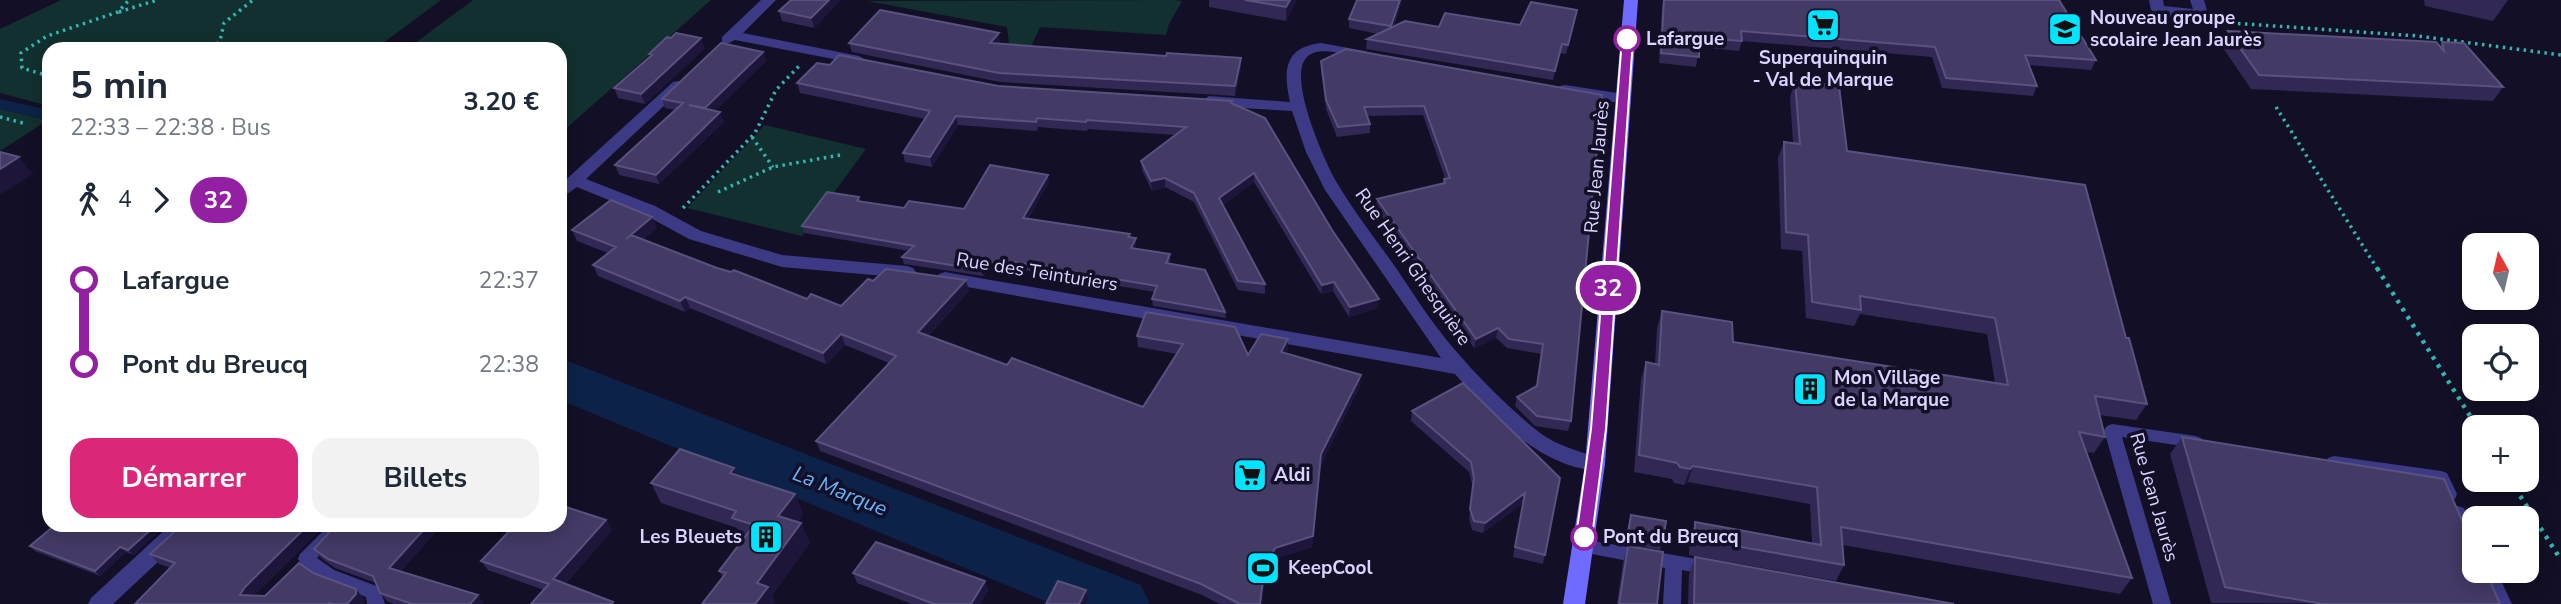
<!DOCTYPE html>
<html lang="fr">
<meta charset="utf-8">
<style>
:root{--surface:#fff;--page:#f2f2f3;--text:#1f2937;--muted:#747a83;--accent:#db2777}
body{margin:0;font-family:"Nunito Sans",sans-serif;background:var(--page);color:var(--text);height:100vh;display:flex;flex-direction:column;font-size:26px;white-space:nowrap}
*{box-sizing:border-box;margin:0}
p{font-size:23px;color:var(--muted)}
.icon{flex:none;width:38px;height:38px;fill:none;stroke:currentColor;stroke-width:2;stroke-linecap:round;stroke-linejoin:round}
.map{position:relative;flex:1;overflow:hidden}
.drawer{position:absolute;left:42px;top:42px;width:525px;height:490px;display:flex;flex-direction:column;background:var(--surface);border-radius:21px;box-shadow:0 4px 18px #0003}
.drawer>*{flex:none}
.badge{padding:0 14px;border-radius:23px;font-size:24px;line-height:46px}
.needle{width:46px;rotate:352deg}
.fabs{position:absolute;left:2462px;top:233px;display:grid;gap:14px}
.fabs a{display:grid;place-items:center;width:77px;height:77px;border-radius:14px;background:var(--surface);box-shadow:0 4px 18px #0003;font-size:35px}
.map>.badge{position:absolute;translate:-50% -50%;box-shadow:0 0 0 4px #fff}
.legs{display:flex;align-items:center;gap:10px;height:77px;padding:0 28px;font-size:23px}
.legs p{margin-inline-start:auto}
.summary{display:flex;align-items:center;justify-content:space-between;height:119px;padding:0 28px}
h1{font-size:38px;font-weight:700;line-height:52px}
.cta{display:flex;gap:14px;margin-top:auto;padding:14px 28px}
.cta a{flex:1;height:80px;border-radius:21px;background:var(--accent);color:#fff;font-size:28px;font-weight:700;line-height:80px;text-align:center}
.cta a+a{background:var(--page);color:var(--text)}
ul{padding:0 28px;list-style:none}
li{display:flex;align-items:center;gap:24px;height:84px;font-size:26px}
li i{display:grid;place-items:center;width:10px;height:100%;margin:0 9px;background:currentColor}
li i::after{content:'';width:18px;height:18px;margin:-9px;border:5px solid;border-radius:50%;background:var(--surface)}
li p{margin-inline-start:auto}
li:first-child i{background:linear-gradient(#0000 50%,currentColor 0)}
li:last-child i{background:linear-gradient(currentColor 50%,#0000 0)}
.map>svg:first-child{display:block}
.green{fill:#12302f}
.water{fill:#0c2248}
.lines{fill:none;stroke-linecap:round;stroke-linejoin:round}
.river{fill:#0c2248;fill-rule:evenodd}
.path-far1{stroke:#2fb8b0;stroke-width:3.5;stroke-dasharray:2.5 4.5;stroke-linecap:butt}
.path{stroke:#2fb8b0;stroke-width:4.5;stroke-dasharray:3.5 6;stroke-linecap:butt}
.service{fill:#3d3a85;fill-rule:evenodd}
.pedestrian{fill:#3d3a85;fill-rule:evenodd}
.minor{fill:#3d3a85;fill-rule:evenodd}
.secondary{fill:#6f6bff;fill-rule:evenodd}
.wall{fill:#312854}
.shaded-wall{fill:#1d163a}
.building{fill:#433a66;stroke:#5a527e;stroke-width:2}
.line-1{fill:#9320a3;stroke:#fff;stroke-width:2}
.stop-1-dot{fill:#fff;stroke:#9320a3;stroke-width:3.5}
.labels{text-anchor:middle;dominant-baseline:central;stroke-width:7;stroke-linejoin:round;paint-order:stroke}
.poi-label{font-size:19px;font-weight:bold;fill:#d9d4ff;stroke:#130f26;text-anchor:start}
.stop-label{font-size:19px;font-weight:bold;fill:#d9d4ff;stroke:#130f26;text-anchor:start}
.street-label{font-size:19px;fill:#d9d4ff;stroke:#130f26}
.water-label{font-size:21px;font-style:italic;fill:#62b6ff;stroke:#130f26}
</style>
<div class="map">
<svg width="2561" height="604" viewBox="0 0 2561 604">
<rect width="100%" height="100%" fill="#130f26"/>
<!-- green -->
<path class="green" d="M61 0H441L375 49H49V106L0 93V29Z
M473 0H711L560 134V49H407Z
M1174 0 1182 1 1169 24 1166 35 1040 27 1028 53 1010 51 1007 27 867 1Z
M0 109 48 120 0 151Z
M765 125 866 149 802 236 687 208Z"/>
<!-- water -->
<path class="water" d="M0 99 49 110V120L0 109Z"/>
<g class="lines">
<!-- river -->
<path class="river" d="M560 358 1141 585 1150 604H1052L560 400Z"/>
<!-- path-far1 -->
<path class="path-far1" d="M119 12 157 0
M2217 22 2418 36 2561 55
M212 49 220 41 224 23 253 0
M49 76 22 68 21 53 47 36 118 12 129 0
M2276 107 2378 270
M0 117 23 123
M752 137 773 167
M718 192 773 167 840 155
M683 208 755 133 776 90 800 65"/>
<!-- path -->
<path class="path" d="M2377 268 2477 427
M2510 480 2561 560"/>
<!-- service -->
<path class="service" d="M2112 424 2196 436 2201 438 2204 442 2201 446 2196 448 2122 437 2171 604H2153L2104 430 2107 426Z
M2334 456 2441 471 2447 473 2457 494 2455 499 2449 500 2443 499 2436 483 2328 466 2326 462 2328 458Z
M2458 506 2464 508 2474 530V553L2468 551 2450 513 2452 508Z
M329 525H347L317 558 334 570 379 587 385 604H367L366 597C344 588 309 581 298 559L300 554Z
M1582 539 1708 561 1714 563 1716 568 1714 573 1708 575 1682 570 1681 604H1663L1665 568 1576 551 1574 546 1576 541Z
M2479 570H2496L2512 604H2494Z"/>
<!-- pedestrian -->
<path class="pedestrian" d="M2149 0H2163L2164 6 2193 9 2190 0H2204L2208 14C2198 22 2161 18 2151 10Z"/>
<!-- minor -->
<path class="minor" d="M761 0H776L743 33 859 56 866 60 859 64 735 40 727 44 722 43V37Z
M1321 43 1365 51 1372 55 1365 59C1350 56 1321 45 1308 56 1286 74 1322 154 1333 176 1351 208 1375 238 1396 268 1415 296 1433 325 1455 350 1479 378 1506 405 1535 429 1555 446 1577 450 1602 459L1605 464 1602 469C1593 472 1585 469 1575 467 1525 452 1489 412 1455 374L939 282 936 278 939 274 945 272 1441 358 1325 190 1306 152 1292 111 1209 106 1202 101 1209 96 1290 102C1283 71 1284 47 1321 43Z
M678 81 683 82 685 85 683 88 586 179 655 206 701 231 782 255 907 266 913 268 916 272 913 276 907 278 782 267 689 239 643 214 577 187 560 199V185L673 82Z
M1565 85 1624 94 1631 99 1624 104 1560 92 1558 89 1560 86Z
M170 525H194L191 531 113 604H88L91 598Z"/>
<!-- secondary -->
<path class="secondary" d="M1624 0H1638L1605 464 1585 604H1563L1585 464Z"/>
</g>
<!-- wall -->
<path class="wall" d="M791 0H841L814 28 782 21 779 11Z
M1209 0H1297L1286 21 1209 7Z
M1402 0 1394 26 1520 25 1575 19 1566 54 1560 53 1553 80 1366 49 1367 39 1378 34 1349 28V19Z
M1663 0H2059L2096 60 2091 70 2029 65 2037 86 2033 96 1942 88 1932 57 1742 41 1739 51 1699 47 1696 67 1659 63 1662 6Z
M2424 0H2508L2493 21 2425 6Z
M2228 31 2440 46 2442 42 2503 87 2493 101 2251 89 2221 45Z
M671 38 705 48 645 104 618 98 614 88 650 57 649 54Z
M849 43H1000V44L1166 56 1241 58V68L1235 96 1000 82 852 52Z
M763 52 766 61 715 111 724 122 659 184 619 175 615 165 675 110 665 108 662 99Z
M1321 61 1602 95 1571 421 1568 431 1535 426 1515 406 1517 397 1537 386 1542 354 1507 348 1496 338 1474 348 1376 208 1377 199 1443 183 1444 179 1445 178 1423 115 1368 116 1370 124V133L1337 137 1326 109 1321 70Z
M830 65 998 86 1232 103 1378 308 1349 317 1333 291 1321 294 1254 182 1223 205 1265 284V294L1238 290 1194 202 1165 187 1152 191 1142 170 1141 161 1175 135 1088 129 1087 131 1038 127 1037 131 958 125 932 167 905 162 903 153 925 119 800 93 797 83Z
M1795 81 1847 151 2126 338 2147 404 2136 420 2099 415 2105 437 2094 453 2087 452 2132 578 2120 594 1843 545 1844 565 1836 581 1689 555 1690 538 1695 522 1812 543 1810 504 1688 482 1684 485 1674 483 1672 479 1634 472 1641 379 1646 362 1655 364 1657 328 1662 311 1733 342 1995 383 1987 334 1860 314 1854 326 1806 318 1802 251 1781 249 1778 158 1784 142 1793 143 1790 97Z
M1049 182 1028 219 1136 238V245L1134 249 1170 254V261L1169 263 1225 312 1226 318 1153 306 1152 299 1155 292 1016 269 1014 272 990 269 983 276 904 264 902 257 909 251 804 233 802 226 859 197 861 202 904 208 964 209Z
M657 228 644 239 717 268 807 299 841 306 873 281 969 291 928 336 1007 365 1143 407 1177 354 1138 347 1137 336 1248 355 1288 350 1286 353 1360 386 1321 465 1312 547 1275 559 1264 581 1262 604H1220L1202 595 820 451 816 441 889 363 845 345 826 364 690 308 685 312 598 276 593 265 608 253 577 241 572 230Z
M1412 411 1560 478 1543 564 1513 557 1523 503 1483 533 1472 530 1469 519 1473 488 1469 472 1411 421Z
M2182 437 2500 604 2211 603 2170 454Z
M734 468 738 476 795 494 803 514 798 522 801 523 810 543 772 595 723 578 719 571 744 539 741 538 737 528 661 503 651 483Z
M1631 515 1663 540 1660 550 1625 544 1628 525Z
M606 520 612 530 565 584 613 602 614 604H531L544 590 488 570 481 561Z
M55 525H166L134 555 126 552 100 576 35 551 30 546Z
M182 525 255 596H265L313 573 364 599V604H135L171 568 159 564 150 554Z
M360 525H442L400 572 478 595 484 604H394L387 601 380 593 376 583 335 568 321 558 314 549Z
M1628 546 1657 604H1617L1623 562Z
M1695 557 1954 604H1688L1689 574Z
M853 573 985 581 988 591 980 604H912L857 583Z"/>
<!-- shaded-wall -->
<path class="shaded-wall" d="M829 0H841L814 28 811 18Z
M1290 0H1297L1286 21V7Z
M1400 0H1402L1390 36 1391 26Z
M999 33 1000 43 992 53 990 43Z
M701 38 705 48 645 104 641 94Z
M763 52 766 61 708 118 705 108Z
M1241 58V68L1235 96V86Z
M720 112 724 122 659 184 656 175Z
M956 116 958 125 932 167 930 157Z
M19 157 33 174 0 195V169Z
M1254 173V182L1220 208 1219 198Z
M1048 175 1049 182 1024 225 1023 218Z
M1165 178V187L1152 191 1151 181Z
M652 217 657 228 631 250 626 239Z
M1136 238V245L1131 255V248Z
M988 262 990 269 983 276 981 270Z
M966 280 969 291 921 343 918 332Z
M1334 282 1333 291 1321 294 1322 285Z
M685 297 690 308 685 312 680 301Z
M1379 299 1378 308 1349 317 1350 307Z
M1498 328 1496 338 1474 348 1476 339Z
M841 334 845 345 826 364 823 353Z
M1288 339V350L1281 363V352Z
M1361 375 1360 386 1321 465 1312 547 1275 559 1264 581 1262 604H1260L1264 571Z
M1693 466 1688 482 1684 485 1690 469Z
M734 468 743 488 730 473Z
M1525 493 1523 503 1483 533 1485 523Z
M795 494 803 514 787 536 778 516Z
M606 520 612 530 560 589 553 579Z
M801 523 810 543 772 595 776 604H755L757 583Z
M156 525H166L134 555 128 550Z
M308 525H326L253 597 240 595 244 588Z
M428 525H442L396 577 389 568Z
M120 547 126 552 100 576 95 571Z
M985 581 988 591 980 604H971Z
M356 589 364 599V604H347Z
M1086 590 1088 600 1086 604H1079Z
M478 595 484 604H470Z"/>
<!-- building -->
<path class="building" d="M791 0H829L811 18 779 11Z
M1245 0H1290L1286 7Z
M1357 0H1400L1391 26 1349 19Z
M1664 0H2059L2096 60 2025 55 2037 86 1946 78 1935 47 1741 31 1742 41 1702 38 1699 40V57L1661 53Z
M1531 2 1577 10 1568 45 1562 44 1555 71 1367 39 1405 21 1439 27 1445 13 1520 25Z
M880 10 999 33 990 43 1166 56 1167 53 1241 58 1235 86 999 73 849 43Z
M2228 31 2436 42 2444 51 2442 42 2464 43 2503 87 2259 75Z
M676 33 701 38 641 94 614 88 652 55 649 54 667 37 671 38Z
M721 43 763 52 705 108 689 105 720 112 656 175 615 165 683 103 662 99Z
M1346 49 1602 95 1571 421 1537 416 1517 397 1537 386 1543 344 1509 339 1498 328 1476 339 1377 199 1445 183 1444 179 1450 178 1424 106 1364 107 1370 124 1338 127 1326 100 1321 61Z
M839 55 998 86 1232 101 1231 103 1265 118 1332 230 1379 299 1350 307 1334 282 1322 285 1254 173 1219 198 1265 284 1238 281 1194 193 1165 178 1151 181 1141 161 1186 127 1087 120 1086 122 1037 118 1036 122 956 116 930 157 903 153 930 111 797 83 817 63 830 65Z
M1795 81 1839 86 1847 151 2085 185 2126 338H2129L2147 404 2095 396 2105 437 2079 432 2132 578 1841 527 1844 565 1695 539V522L1821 545 1817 487 1693 466 1690 469 1680 467 1677 463 1639 455 1646 362 1659 365 1662 311 1732 322 1733 342 2008 385 1995 318 1860 296 1861 310 1812 302 1808 235 1786 232 1784 142 1800 144Z
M0 152 19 157 0 169Z
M990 165 1048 175 1023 218 1130 234 1128 237 1136 238 1131 248 1170 254 1166 263 1205 270 1225 312 1152 299 1157 286 1015 262 1013 265 988 262 981 270 902 257 914 246 802 226 827 192 859 197 857 201 904 208 909 201 964 209Z
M611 200 652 217 626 239 631 235 717 268 731 272 734 270 807 299 811 294 841 306 868 279 873 281 886 269 966 280 918 332 1007 365 1012 358 1143 407 1183 344 1137 336 1146 312 1235 327 1248 355 1261 334 1288 339 1281 352 1361 375 1321 454 1313 536 1275 548 1264 571 1260 604H1240L1201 584 816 441 896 356 841 334 823 353 685 297 680 301 593 265 616 247 572 230Z
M1463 383 1560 478 1545 555 1515 547 1525 493 1485 523 1474 521 1470 509 1474 478 1471 462 1412 411Z
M2182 437 2444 479 2474 548V570H2485L2500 604H2323L2225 587Z
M680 449 734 468 730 473 795 494 778 516 801 523 757 583 768 587 755 604H702L726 573 719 571 754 525 732 518 736 511 651 483Z
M560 505 606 520 553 579 613 602 611 604H531L549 584 481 561 515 525H560Z
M1631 515 1666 521 1663 540 1628 534Z
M55 525H156L128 550 120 547 95 571 30 546Z
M182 525H308L244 588 240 595 265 596 299 563 313 573 356 589V594L347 604H333L329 603 328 604H135L175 563 150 554Z
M336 525H428L389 568 478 595 470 604H412L380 593 373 576 328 559 314 549Z
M876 542 985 581 971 604H934L853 573Z
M1628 546 1663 552 1657 604H1619Z
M1695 557 1954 604H1694Z
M1058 581 1086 590 1079 604H1046Z"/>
<!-- line-1 -->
<path class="line-1" d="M1627 36 1633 39 1606 429 1592 537 1589 542H1578L1576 537 1591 429 1622 39Z"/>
<!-- icons -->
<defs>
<g id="supermarket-square" transform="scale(1.75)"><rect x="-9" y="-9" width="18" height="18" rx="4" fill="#00e5ff" stroke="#130f26"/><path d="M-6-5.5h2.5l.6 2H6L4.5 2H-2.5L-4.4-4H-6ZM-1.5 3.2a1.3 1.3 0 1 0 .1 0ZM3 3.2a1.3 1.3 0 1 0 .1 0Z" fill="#111"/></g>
<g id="school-square" transform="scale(1.75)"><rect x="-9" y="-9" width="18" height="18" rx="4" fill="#00e5ff" stroke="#130f26"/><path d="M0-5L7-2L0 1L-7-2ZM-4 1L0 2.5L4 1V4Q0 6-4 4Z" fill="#111"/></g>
<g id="building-square" transform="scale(1.75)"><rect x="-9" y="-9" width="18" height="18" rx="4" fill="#00e5ff" stroke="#130f26"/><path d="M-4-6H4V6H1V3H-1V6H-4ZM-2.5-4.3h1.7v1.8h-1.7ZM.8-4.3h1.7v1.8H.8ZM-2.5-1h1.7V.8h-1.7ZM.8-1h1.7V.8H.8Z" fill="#111"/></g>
<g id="stadium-square" transform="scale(1.75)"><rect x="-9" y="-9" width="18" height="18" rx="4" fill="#00e5ff" stroke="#130f26"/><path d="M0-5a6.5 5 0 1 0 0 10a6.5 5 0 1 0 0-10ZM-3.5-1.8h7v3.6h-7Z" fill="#111"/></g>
</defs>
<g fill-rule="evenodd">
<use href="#supermarket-square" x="1823" y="25"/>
<use href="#school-square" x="2065" y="29"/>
<use href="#building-square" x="1810" y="389"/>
<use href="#supermarket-square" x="1250" y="475"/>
<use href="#building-square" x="766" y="537"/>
<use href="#stadium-square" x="1263" y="568"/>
</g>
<!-- markers -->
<g class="stop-1-dot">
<circle cx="1627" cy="39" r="12"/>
<circle cx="1584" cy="537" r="12"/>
</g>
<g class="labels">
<!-- poi labels -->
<g class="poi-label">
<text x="2090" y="18">Nouveau groupe<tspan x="2090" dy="22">scolaire Jean Jaurès</tspan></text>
<text x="1823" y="58" text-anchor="middle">Superquinquin<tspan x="1823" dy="22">- Val de Marque</tspan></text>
<text x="1834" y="378">Mon Village<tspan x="1834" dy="22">de la Marque</tspan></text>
<text x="1274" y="475">Aldi</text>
<text x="742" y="537" text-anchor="end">Les Bleuets</text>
<text x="1288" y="568">KeepCool</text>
</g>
<!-- stop labels -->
<g class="stop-label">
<text x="1646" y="39">Lafargue</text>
<text x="1603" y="537">Pont du Breucq</text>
</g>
<!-- street labels -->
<g class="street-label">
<text transform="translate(1597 167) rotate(-85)">Rue Jean Jaurès</text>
<text transform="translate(1413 267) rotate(55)">Rue Henri Ghesquière</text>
<text transform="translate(1037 272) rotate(9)">Rue des Teinturiers</text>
<text transform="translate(2154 497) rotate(74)">Rue Jean Jaurès</text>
</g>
<!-- water labels -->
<g class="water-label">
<text transform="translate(840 491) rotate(22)">La Marque</text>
</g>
</g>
</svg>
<div class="fabs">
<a><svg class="needle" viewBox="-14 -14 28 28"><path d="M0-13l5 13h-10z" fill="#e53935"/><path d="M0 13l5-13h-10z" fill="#747a83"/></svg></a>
<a><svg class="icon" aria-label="locate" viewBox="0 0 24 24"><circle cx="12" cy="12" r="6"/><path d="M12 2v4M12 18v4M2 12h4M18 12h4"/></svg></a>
<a>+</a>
<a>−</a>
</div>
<b class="badge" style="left:1608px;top:288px;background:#9320a3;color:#fff">32</b>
<section class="drawer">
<div class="summary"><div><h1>5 min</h1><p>22:33 – 22:38 · Bus</p></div><b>3.20 €</b></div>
<div class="legs"><svg class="icon" aria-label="walk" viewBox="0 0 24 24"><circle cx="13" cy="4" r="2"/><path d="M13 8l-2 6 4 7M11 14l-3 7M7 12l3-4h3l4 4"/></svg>4<svg class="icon" aria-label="forward" viewBox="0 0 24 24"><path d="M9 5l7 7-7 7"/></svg><b class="badge" style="background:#9320a3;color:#fff">32</b></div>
<ul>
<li><i style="color:#9320a3"></i><b>Lafargue</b><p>22:37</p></li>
<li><i style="color:#9320a3"></i><b>Pont du Breucq</b><p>22:38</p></li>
</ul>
<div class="cta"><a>Démarrer</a><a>Billets</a></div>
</section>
</div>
